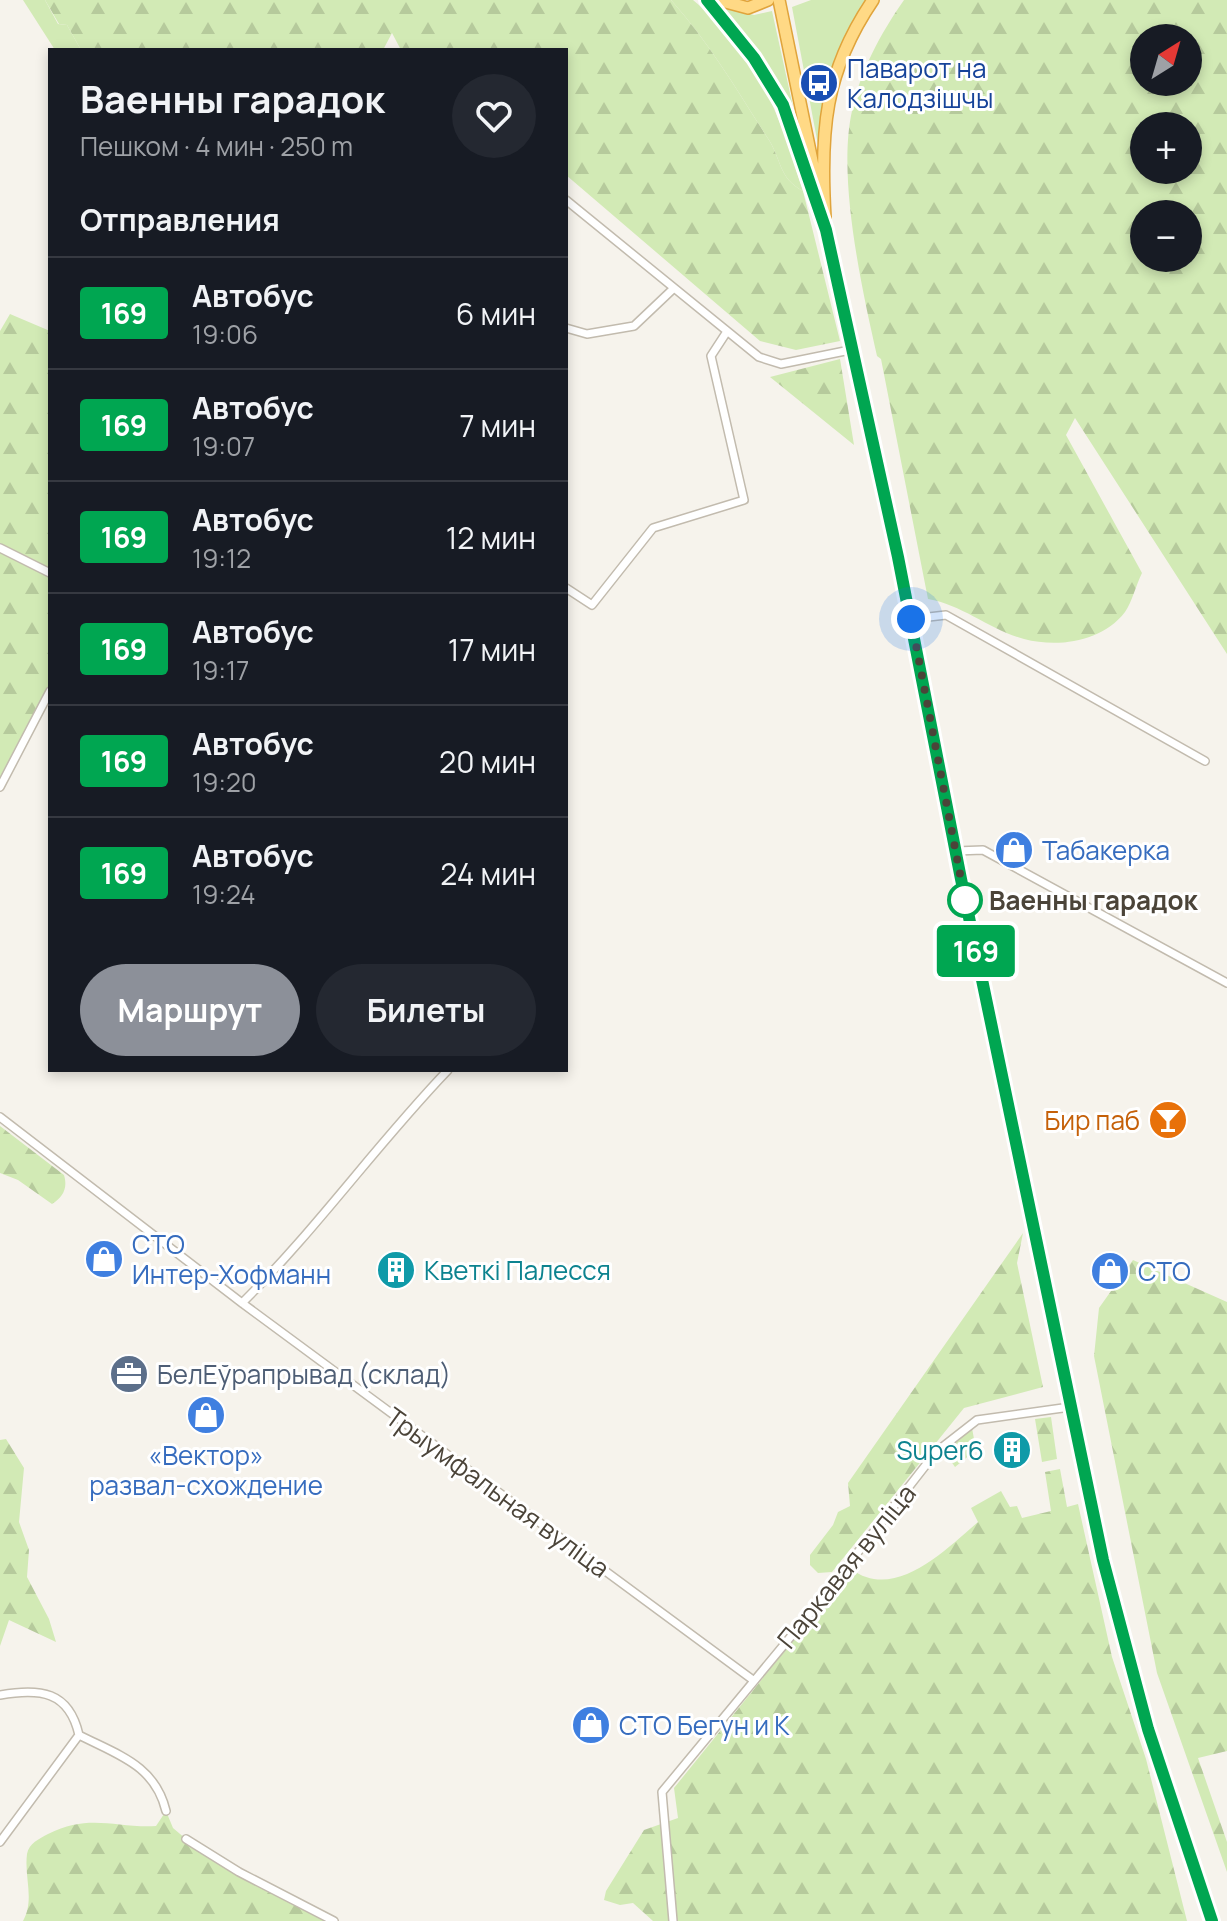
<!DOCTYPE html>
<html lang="ru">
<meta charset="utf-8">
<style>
:root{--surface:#171b24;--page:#242831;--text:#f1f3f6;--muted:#9ea1a6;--line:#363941;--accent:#8c9099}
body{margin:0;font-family:Manrope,sans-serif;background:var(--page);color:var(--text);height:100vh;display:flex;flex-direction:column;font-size:30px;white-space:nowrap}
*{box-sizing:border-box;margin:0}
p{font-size:26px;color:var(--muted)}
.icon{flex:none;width:44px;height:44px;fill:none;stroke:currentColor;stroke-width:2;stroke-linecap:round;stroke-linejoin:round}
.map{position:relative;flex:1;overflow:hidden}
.details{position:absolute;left:48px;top:48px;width:520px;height:1024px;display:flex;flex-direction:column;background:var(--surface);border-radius:0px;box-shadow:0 4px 12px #0003}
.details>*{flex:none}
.badge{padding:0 16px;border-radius:6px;font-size:28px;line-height:52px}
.needle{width:52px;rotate:37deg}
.buttons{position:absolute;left:1130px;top:24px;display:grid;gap:16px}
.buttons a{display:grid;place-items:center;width:72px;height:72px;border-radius:50%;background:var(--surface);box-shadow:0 4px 12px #0003;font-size:40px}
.you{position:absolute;width:40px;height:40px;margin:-20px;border:6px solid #fff;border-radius:50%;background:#1a73e8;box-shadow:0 0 0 12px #1a73e833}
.map>.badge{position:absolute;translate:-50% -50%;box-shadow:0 0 0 4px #fff}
h2{padding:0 32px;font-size:30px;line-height:72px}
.round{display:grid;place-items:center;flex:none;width:84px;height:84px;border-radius:42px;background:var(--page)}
.summary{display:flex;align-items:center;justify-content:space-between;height:136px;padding:0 32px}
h1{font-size:38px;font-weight:700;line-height:60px}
.cta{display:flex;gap:16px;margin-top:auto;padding:16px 32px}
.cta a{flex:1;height:92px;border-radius:48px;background:var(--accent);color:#fff;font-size:32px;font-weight:700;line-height:92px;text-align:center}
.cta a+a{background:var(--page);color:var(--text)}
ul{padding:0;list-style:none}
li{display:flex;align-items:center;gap:24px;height:112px;padding:0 32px;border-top:2px solid var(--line)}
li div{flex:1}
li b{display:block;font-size:30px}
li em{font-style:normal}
li .badge{min-width:88px;font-weight:700;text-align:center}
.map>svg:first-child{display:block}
.grass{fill:#d2eab5}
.forest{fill:url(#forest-firs);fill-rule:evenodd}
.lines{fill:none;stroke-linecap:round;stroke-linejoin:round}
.minor-casing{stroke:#c2bbae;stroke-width:10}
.secondary-casing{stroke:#d6c79b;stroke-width:12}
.trunk-casing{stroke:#e0a43c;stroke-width:14}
.minor{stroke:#fff;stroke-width:7}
.secondary{stroke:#fff3cd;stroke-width:9}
.trunk{stroke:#ffd985;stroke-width:11}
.line-casing{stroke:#fff;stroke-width:18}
.line{stroke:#00a651;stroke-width:12}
.walk{stroke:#4b4439;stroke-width:8;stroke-dasharray:0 14.4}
.stop-dot{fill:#fff;stroke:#00a651;stroke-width:4}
.labels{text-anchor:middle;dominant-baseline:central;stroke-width:6;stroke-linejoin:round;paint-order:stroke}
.transit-label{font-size:26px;fill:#164399;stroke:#fff;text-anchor:start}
.shop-label{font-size:26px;fill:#366cbe;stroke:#fff;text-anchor:start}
.stop-label{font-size:26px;font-weight:bold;fill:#4b4439;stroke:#fff;text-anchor:start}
.food-label{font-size:26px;fill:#c56008;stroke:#fff;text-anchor:end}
.culture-label{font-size:26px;fill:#0d838f;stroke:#fff;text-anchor:start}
.service-label{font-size:26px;fill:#4e5e75;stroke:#fff;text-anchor:start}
.street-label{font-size:26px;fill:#4b4439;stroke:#fff}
</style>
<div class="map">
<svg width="1227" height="1921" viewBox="0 0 1227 1921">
<defs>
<pattern id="forest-firs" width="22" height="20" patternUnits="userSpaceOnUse" patternTransform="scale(2)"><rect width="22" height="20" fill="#d2eab5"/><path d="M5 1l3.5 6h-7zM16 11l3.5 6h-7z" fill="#b6ca9c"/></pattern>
</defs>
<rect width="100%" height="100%" fill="#f6f3ec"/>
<!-- grass -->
<path class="grass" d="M23 0H45L58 24 67 25 81 50H55Z
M671 0H693C760 56 778 112 803 191 778 178 782 159 767 137 737 90 708 41 671 0Z
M811 0H869C835 43 824 91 818 145L792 7Z
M716 4 754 15 772 11 799 134Z
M972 1428 976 1450 955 1467 944 1451Z"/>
<!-- forest -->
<path class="forest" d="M45 0H671C708 41 737 90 767 137 782 159 778 178 803 191L840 341 796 350 760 341 566 175V50H401L392 33 383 50H81L67 25 59 24Z
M904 0H1227V654L1075 418 1066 435 1142 573C1136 585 1132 602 1125 612 1102 642 1058 648 1024 639 990 630 963 605 928 599L881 359 877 356C862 289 837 178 852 111 860 71 881 33 904 0ZM1144 38H1188V82H1144ZM1144 126H1188V170H1144ZM1144 214H1188V258H1144Z
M10 314 50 331V691L0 787V331Z
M840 359 854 445 770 377Z
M0 1126 64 1175C68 1188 63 1197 52 1204L18 1180 0 1173Z
M1023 1233 1017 1263 1043 1387 964 1408 832 1572 818 1573 810 1565V1555L833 1525 838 1512 850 1506 848 1483Z
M1133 1260 1227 1302V1751L1198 1758 1227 1842V1872L1157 1673 1094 1356 1099 1308Z
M1051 1417 1057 1459 1042 1462 1035 1419Z
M6 1439 24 1468 19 1522 29 1550 27 1577 49 1619 56 1642 9 1620 0 1646V1440Z
M1060 1469 1067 1507 1078 1504 1112 1657 1146 1759 1187 1921H653L633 1903 620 1905 604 1900 606 1891 644 1830 678 1818 674 1788 851 1569C895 1602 945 1550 978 1522L971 1508 1001 1491 1010 1507 1017 1506 1022 1518 1051 1511 1045 1472Z
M166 1811 173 1828 186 1839 330 1921H23C35 1899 24 1878 27 1854 29 1843 39 1839 48 1834 90 1813 114 1828 156 1826Z"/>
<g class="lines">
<!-- minor casing -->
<g class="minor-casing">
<path id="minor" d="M566 200 759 357 781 364 855 349
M566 328 587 334 634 326 673 289
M0 548 50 573
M566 588 592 605 653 528 744 500 711 356 726 333
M911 619 946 615 1205 761
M0 787 50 691
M956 851 983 850 1227 983
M0 1117 242 1303 753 1680
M242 1303C316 1230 376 1145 448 1070
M0 1695C40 1688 69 1691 79 1735
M79 1735C118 1755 155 1765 166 1811
M186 1839 239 1872 334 1921
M0 1842 79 1735
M673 1921 662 1792 812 1611 936 1452 977 1420 1070 1407"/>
</g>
<!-- secondary casing -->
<g class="secondary-casing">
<path id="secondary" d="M826 230 911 619 959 872 1103 1560 1148 1729 1212 1921"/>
</g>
<!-- trunk casing -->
<g class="trunk-casing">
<path id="trunk" d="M706 0 754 58 783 105 826 230
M718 0 748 8 768 0
M779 0 818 190
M825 217C820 132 824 72 873 0"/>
</g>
<!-- minor -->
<use href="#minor" class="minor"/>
<!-- secondary -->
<use href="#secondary" class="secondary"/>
<!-- trunk -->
<use href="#trunk" class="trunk"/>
</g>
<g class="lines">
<!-- line casing -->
<g class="line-casing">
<path id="line" d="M707 0 754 58 783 105 826 230 898 557 961 879 1103 1560 1148 1729 1212 1921"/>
</g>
<!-- line -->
<use href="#line" class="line"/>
<!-- walk -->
<path class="walk" d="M911 619 965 900"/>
</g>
<!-- icons -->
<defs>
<g id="bus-disc" transform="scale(2)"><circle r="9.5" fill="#1a4fb4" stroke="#fff"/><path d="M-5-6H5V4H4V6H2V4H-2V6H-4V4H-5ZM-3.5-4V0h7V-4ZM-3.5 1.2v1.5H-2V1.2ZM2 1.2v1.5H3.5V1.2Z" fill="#fff"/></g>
<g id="shop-disc" transform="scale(2)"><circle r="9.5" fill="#3f7fe0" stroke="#fff"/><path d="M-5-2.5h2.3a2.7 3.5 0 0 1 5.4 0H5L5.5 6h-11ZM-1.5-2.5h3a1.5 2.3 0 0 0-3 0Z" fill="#fff"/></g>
<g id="bar-disc" transform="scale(2)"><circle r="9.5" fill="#e8710a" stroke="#fff"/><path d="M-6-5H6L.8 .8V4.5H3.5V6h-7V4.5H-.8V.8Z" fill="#fff"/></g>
<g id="building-disc" transform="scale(2)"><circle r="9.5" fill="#0f9aa8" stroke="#fff"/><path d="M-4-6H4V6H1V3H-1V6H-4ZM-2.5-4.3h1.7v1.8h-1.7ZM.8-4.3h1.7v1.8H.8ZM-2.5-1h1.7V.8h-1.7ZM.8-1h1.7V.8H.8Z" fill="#fff"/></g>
<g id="office-disc" transform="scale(2)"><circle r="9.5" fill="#5c6f8a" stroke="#fff"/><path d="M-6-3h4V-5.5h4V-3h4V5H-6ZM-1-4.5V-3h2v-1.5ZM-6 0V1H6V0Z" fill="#fff"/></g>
</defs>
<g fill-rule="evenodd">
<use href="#bus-disc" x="819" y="83"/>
<use href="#shop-disc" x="1014" y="850"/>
<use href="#bar-disc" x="1168" y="1120"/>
<use href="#shop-disc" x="104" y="1259"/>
<use href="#building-disc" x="396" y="1270"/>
<use href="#shop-disc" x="1110" y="1271"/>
<use href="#office-disc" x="129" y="1374"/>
<use href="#shop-disc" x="206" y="1415"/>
<use href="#building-disc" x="1012" y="1450"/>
<use href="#shop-disc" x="591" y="1725"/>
</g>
<!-- markers -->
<circle class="stop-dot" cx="965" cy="900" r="16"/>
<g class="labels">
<!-- transit labels -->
<g class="transit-label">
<text x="847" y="68">Паварот на<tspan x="847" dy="30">Калодзішчы</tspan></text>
</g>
<!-- shop labels -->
<g class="shop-label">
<text x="1042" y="850">Табакерка</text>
<text x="132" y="1244">СТО<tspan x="132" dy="30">Интер-Хофманн</tspan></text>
<text x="1138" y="1271">СТО</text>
<text x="206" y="1455" text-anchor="middle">«Вектор»<tspan x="206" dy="30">развал-схождение</tspan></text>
<text x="619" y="1725">СТО Бегун и К</text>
</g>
<!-- stop labels -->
<g class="stop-label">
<text x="989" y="900">Ваенны гарадок</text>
</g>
<!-- food labels -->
<g class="food-label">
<text x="1140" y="1120">Бир паб</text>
</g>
<!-- culture labels -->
<g class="culture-label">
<text x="424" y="1270">Кветкі Палесся</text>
<text x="984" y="1450" text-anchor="end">Super6</text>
</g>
<!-- service labels -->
<g class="service-label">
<text x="157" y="1374">БелЕўрапрывад (склад)</text>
</g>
<!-- street labels -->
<g class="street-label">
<text transform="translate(498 1492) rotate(36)">Трыумфальная вуліца</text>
<text transform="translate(846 1566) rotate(-51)">Паркавая вуліца</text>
</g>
</g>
</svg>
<div class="buttons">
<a><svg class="needle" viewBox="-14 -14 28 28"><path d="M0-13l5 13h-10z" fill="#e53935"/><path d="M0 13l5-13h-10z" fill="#9ea1a6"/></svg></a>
<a>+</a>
<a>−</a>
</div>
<div class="you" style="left:911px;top:619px"></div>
<b class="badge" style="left:976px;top:951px;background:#00a651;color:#fff">169</b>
<section class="details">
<div class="summary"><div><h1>Ваенны гарадок</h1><p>Пешком · 4 мин · 250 m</p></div><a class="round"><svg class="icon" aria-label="heart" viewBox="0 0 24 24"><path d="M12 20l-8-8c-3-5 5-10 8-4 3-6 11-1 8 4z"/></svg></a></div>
<h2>Отправления</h2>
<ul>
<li><span class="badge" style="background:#00a651;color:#fff">169</span><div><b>Автобус</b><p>19:06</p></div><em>6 мин</em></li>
<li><span class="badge" style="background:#00a651;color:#fff">169</span><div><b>Автобус</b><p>19:07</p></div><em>7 мин</em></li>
<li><span class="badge" style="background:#00a651;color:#fff">169</span><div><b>Автобус</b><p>19:12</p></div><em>12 мин</em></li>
<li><span class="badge" style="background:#00a651;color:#fff">169</span><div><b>Автобус</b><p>19:17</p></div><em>17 мин</em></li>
<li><span class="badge" style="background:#00a651;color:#fff">169</span><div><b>Автобус</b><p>19:20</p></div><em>20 мин</em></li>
<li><span class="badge" style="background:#00a651;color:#fff">169</span><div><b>Автобус</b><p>19:24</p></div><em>24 мин</em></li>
</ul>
<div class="cta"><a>Маршрут</a><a>Билеты</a></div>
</section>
</div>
